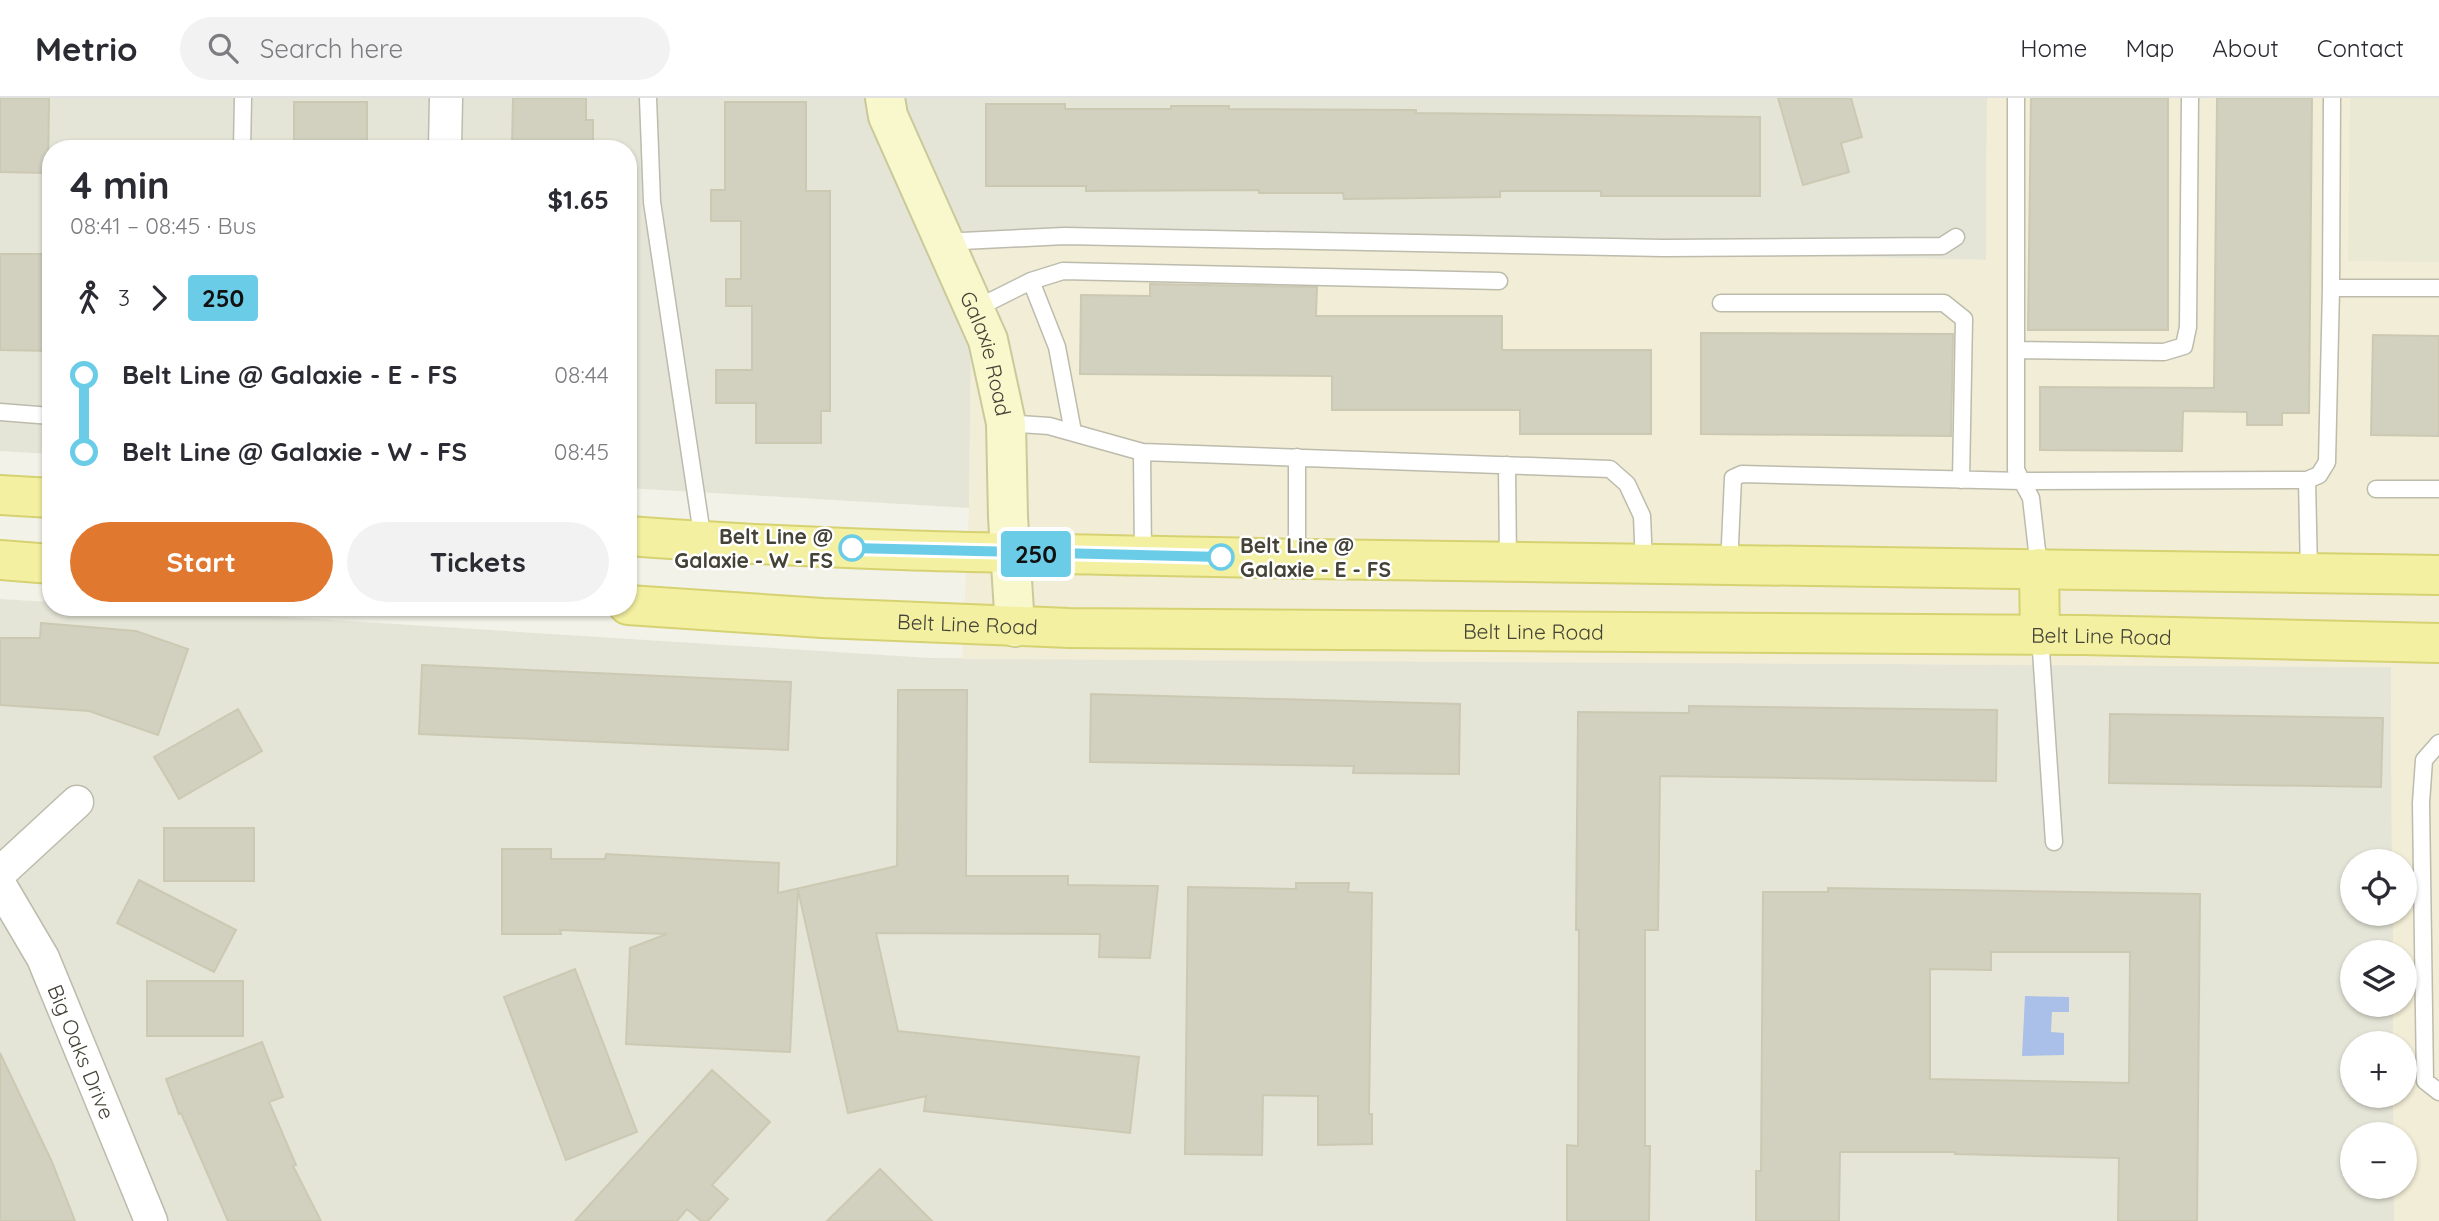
<!DOCTYPE html>
<meta charset="utf-8">
<style>
:root{--surface:#fff;--page:#f2f2f3;--text:#2b2b33;--muted:#7c7c81;--line:#e1e1e2;--accent:#e17830}
body{margin:0;font-family:Quicksand,sans-serif;background:var(--page);color:var(--text);height:100vh;display:flex;flex-direction:column;font-size:26px;white-space:nowrap}
*{box-sizing:border-box;margin:0}
p{font-size:23px;color:var(--muted)}
.icon{flex:none;width:38px;height:38px;fill:none;stroke:currentColor;stroke-width:2;stroke-linecap:round;stroke-linejoin:round}
.map{position:relative;flex:1;overflow:hidden}
.drawer{position:absolute;left:42px;top:42px;width:595px;height:476px;display:flex;flex-direction:column;background:var(--surface);border-radius:28px;box-shadow:0 2px 5px #0004}
.drawer>*{flex:none}
.badge{padding:0 14px;border-radius:5px;font-size:24px;line-height:46px}
.tools{position:absolute;left:2340px;top:751px;display:grid;gap:14px}
.tools a{display:grid;place-items:center;width:77px;height:77px;border-radius:50%;background:var(--surface);box-shadow:0 2px 5px #0004;font-size:35px}
.map>.badge{position:absolute;translate:-50% -50%;box-shadow:0 0 0 4px #fff}
.legs{display:flex;align-items:center;gap:10px;height:77px;padding:0 28px;font-size:23px}
.legs p{margin-inline-start:auto}
.overview{display:flex;align-items:center;justify-content:space-between;height:119px;padding:0 28px}
h1{font-size:38px;font-weight:800;line-height:52px}
.primary-button{display:flex;gap:14px;margin-top:auto;padding:14px 28px}
.primary-button a{flex:1;height:80px;border-radius:42px;background:var(--accent);color:#fff;font-size:28px;font-weight:800;line-height:80px;text-align:center}
.primary-button a+a{background:var(--page);color:var(--text)}
ul{padding:0 28px;list-style:none}
li{display:flex;align-items:center;gap:24px;height:77px;font-size:26px}
li i{display:grid;place-items:center;width:10px;height:100%;margin:0 9px;background:currentColor}
li i::after{content:'';width:18px;height:18px;margin:-9px;border:5px solid;border-radius:50%;background:var(--surface)}
li p{margin-inline-start:auto}
li:first-child i{background:linear-gradient(#0000 50%,currentColor 0)}
li:last-child i{background:linear-gradient(currentColor 50%,#0000 0)}
header{display:flex;align-items:center;gap:42px;box-sizing:border-box;height:98px;padding:0 35px;background:var(--surface);border-bottom:2px solid var(--line)}
header strong{font-size:33px}
nav{display:flex;gap:38px;margin-inline-start:auto;font-size:24px}
.search{width:490px;height:63px;background:var(--page);display:flex;align-items:center;gap:18px;box-sizing:border-box;padding:0 24px;border-radius:38px;color:var(--muted);font-size:26px}
.map>svg:first-child{display:block}
.residential{fill:#e5e5d7}
.commercial{fill:#f2edd6}
.education{fill:#eae9d4}
.water{fill:#abc0e8}
.building{fill:#d2d0bf;stroke:#ccc9b3;stroke-width:2;fill-rule:evenodd}
.lines{fill:none;stroke-linecap:round;stroke-linejoin:round}
.lane-casing{stroke:#bcbbac;stroke-width:19}
.street-casing{stroke:#bcbbac;stroke-width:35}
.secondary-casing{stroke:#cac99b;stroke-width:42}
.primary-casing{stroke:#d6d272;stroke-width:42}
.lane{stroke:#fff;stroke-width:16}
.street{stroke:#fff;stroke-width:32}
.secondary{stroke:#f8f8cc;stroke-width:38}
.primary{stroke:#f3f0a1;stroke-width:38}
.line-1-casing{stroke:#fff;stroke-width:16}
.line-1{stroke:#6bcce7;stroke-width:10}
.stop-1-dot{fill:#fff;stroke:#6bcce7;stroke-width:3.5}
.labels{text-anchor:middle;dominant-baseline:central;stroke-width:5;stroke-linejoin:round;paint-order:stroke}
.street-label{font-size:21px;fill:#454338;stroke:#fff}
.stop-label{font-size:21px;font-weight:bold;fill:#454338;stroke:#fff;text-anchor:end}
</style>
<header>
<strong>Metrio</strong>
<div class="search"><svg class="icon" aria-label="search" viewBox="0 0 24 24"><circle cx="10" cy="10" r="6"/><path d="M15 15l6 6"/></svg>Search here</div>
<nav><a>Home</a><a>Map</a><a>About</a><a>Contact</a></nav>
</header>
<div class="map">
<svg width="2439" height="1123" viewBox="0 0 2439 1123">
<rect width="100%" height="100%" fill="#f2f2e8"/>
<!-- residential -->
<path class="residential" d="M0 0H1987L1986 162 973 140 969 410 628 390V51H51V356L0 353Z
M0 501 51 504V509H128L930 560 2391 569 2392 763H2352V816H2393V854H2352V906L2393 907V945H2352V998H2393L2394 1036H2352V1088L2394 1089V1123H0Z"/>
<!-- commercial -->
<path class="commercial" d="M1987 0H2439V1123H2394V1089L2404 1088V1036H2394L2393 998H2404V945H2393V907L2404 906V854H2393V816H2404V763H2392L2391 569 962 561 969 410 972 140 1986 162Z"/>
<!-- education -->
<path class="education" d="M2350 0H2439V164L2348 163Z"/>
<!-- water -->
<path class="water" d="M2025 898 2069 899V914H2052L2051 934 2064 935V957L2022 958Z"/>
<!-- building -->
<path class="building" d="M0 0H49L48 75 0 74Z
M513 0H586V22H593V51H512Z
M1778 0H1851L1862 39 1841 45 1849 74 1803 87Z
M2031 0H2168V232H2028Z
M2217 0H2312L2309 315H2282V327H2247V314L2183 313 2182 353 2040 352V289L2214 290Z
M294 4H367V51H294Z
M725 4H806V93H830V313H821V345H756V305H716V272H752V208H726V181H741V123H711V92H725Z
M986 6H1065V11H1171V8H1229V11L1416 12V15L1760 19V98H1601V93H1500V99L1344 101 1343 95H1259V92L1086 93V88H986Z
M0 156H51V253L0 252Z
M1150 186 1317 189 1316 218H1502V252H1651V336H1520V312H1332V278L1080 276 1081 197 1150 198Z
M1701 235 1953 236 1951 338 1701 336Z
M2373 237 2439 238V338L2371 337Z
M41 525 136 533 188 551 158 637 89 613 0 607V540H40Z
M422 567 791 584 788 652 419 636Z
M898 592H967L966 778H1068V787L1158 788 1150 860 1099 859 1100 836 876 835 898 933 1139 959 1130 1035 924 1013 926 998 848 1015 798 792 790 954 626 946 630 850 667 836 560 832 561 836H502V751H551V761H605L606 756 779 765 778 795 897 768Z
M1091 596 1460 606 1459 676 1353 675 1354 668 1090 664Z
M1689 608 1997 612 1996 683 1660 678 1658 832H1645V1048H1650L1649 1123H1567V1047L1578 1048 1579 832H1576L1578 614 1689 615Z
M238 611 262 653 179 701 154 659Z
M2110 616 2383 620 2381 689 2109 685Z
M164 730H254V783H164Z
M139 782 236 832 214 874 117 825Z
M1296 785H1349L1348 794 1372 795 1369 1016H1372V1046L1318 1047V998L1263 997 1262 1057 1185 1056 1188 789 1296 791Z
M1828 790 2200 796 2197 1123H2118L2119 1060 1955 1056V1054H1840L1839 1123H1756V1073H1761L1763 794H1828ZM1991 854H2130L2129 985 1930 981V871L1991 872Z
M575 871 637 1034 566 1062 504 899Z
M147 883H243V938H147Z
M262 944 283 999 269 1004 296 1067 293 1068 321 1123H228L181 1015 179 1016 166 981Z
M0 955 52 1064 75 1123H0Z
M712 972 770 1024 712 1087 728 1101 708 1123H701L687 1111 677 1123H575Z
M880 1071 932 1123H827Z"/>
<g class="lines">
<!-- lane casing -->
<g class="lane-casing">
<path id="lane" d="M648 0 652 104 703 443
M2016 0V372L2031 400 2039 470
M242 51 243 0
M948 150 962 143 1065 138 1663 150 1942 148 1956 139
M1031 183 1057 249 1073 334
M2331 190 2332 0
M1721 205H1944L1964 221 1961 382
M975 211 1031 183 1063 173 1499 183
M2016 252 2164 254 2184 248 2188 229 2190 0
M0 314 51 318
M1006 325 1049 328 1142 354 1610 371 1627 386 1642 418 1644 467
M1142 354 1143 458
M1297 359V461
M1507 367 1508 465
M2376 391H2439
M1729 468 1733 380 1742 376 2021 383 2307 382
M2309 475 2307 382 2319 377 2327 364 2331 190H2439
M2040 538 2054 744
M2439 645 2424 662 2421 705 2425 983 2439 994"/>
</g>
<!-- street casing -->
<g class="street-casing">
<g id="street">
<path d="M445 51 446 0"/>
<path d="M0 775 77 704"/>
<path id="s1" d="M0 787 43 860 151 1123"/>
</g>
</g>
<!-- secondary casing -->
<g class="secondary-casing">
<g id="secondary">
<path id="s2" d="M885 0 888 18 988 242 1006 325 1008 419 1015 529"/>
</g>
</g>
<!-- primary casing -->
<g class="primary-casing">
<g id="primary">
<path d="M0 397 51 400"/>
<path d="M628 438C855 455 1083 456 1310 461 1687 468 2063 471 2439 477"/>
<path d="M0 462 51 466"/>
<path d="M2039 470 2040 538"/>
<path id="s3" d="M628 507 822 520 1069 530 2082 537 2439 545"/>
</g>
</g>
<!-- lane -->
<use href="#lane" class="lane"/>
<!-- street -->
<use href="#street" class="street"/>
<!-- secondary -->
<use href="#secondary" class="secondary"/>
<!-- primary -->
<use href="#primary" class="primary"/>
</g>
<g class="lines">
<!-- line-1 casing -->
<g class="line-1-casing">
<path id="line-1" d="M852 450 1221 459"/>
</g>
<!-- line-1 -->
<use href="#line-1" class="line-1"/>
</g>
<!-- markers -->
<g class="stop-1-dot">
<circle cx="852" cy="450" r="12"/>
<circle cx="1221" cy="459" r="12"/>
</g>
<g class="labels">
<!-- street labels -->
<g class="street-label">
<text stroke="none"><textPath href="#s2" startOffset="276">Galaxie Road</textPath></text>
<text stroke="none"><textPath href="#s3" startOffset="340">Belt Line Road</textPath></text>
<text stroke="none"><textPath href="#s3" startOffset="906">Belt Line Road</textPath></text>
<text stroke="none"><textPath href="#s3" startOffset="1474">Belt Line Road</textPath></text>
<text stroke="none"><textPath href="#s1" startOffset="186">Big Oaks Drive</textPath></text>
</g>
<!-- stop labels -->
<g class="stop-label">
<text x="833" y="438">Belt Line @<tspan x="833" dy="24">Galaxie - W - FS</tspan></text>
<text x="1240" y="447" text-anchor="start">Belt Line @<tspan x="1240" dy="24">Galaxie - E - FS</tspan></text>
</g>
</g>
</svg>
<div class="tools">
<a><svg class="icon" aria-label="locate" viewBox="0 0 24 24"><circle cx="12" cy="12" r="6"/><path d="M12 2v4M12 18v4M2 12h4M18 12h4"/></svg></a>
<a><svg class="icon" aria-label="layers" viewBox="0 0 24 24"><path d="M12 4l9 5-9 5-9-5zM3 14l9 5 9-5"/></svg></a>
<a>+</a>
<a>−</a>
</div>
<b class="badge" style="left:1036px;top:456px;background:#6bcce7;color:#111">250</b>
<section class="drawer">
<div class="overview"><div><h1>4 min</h1><p>08:41 – 08:45 · Bus</p></div><b>$1.65</b></div>
<div class="legs"><svg class="icon" aria-label="walk" viewBox="0 0 24 24"><circle cx="13" cy="4" r="2"/><path d="M13 8l-2 6 4 7M11 14l-3 7M7 12l3-4h3l4 4"/></svg>3<svg class="icon" aria-label="forward" viewBox="0 0 24 24"><path d="M9 5l7 7-7 7"/></svg><b class="badge" style="background:#6bcce7;color:#111">250</b></div>
<ul>
<li><i style="color:#6bcce7"></i><b>Belt Line @ Galaxie - E - FS</b><p>08:44</p></li>
<li><i style="color:#6bcce7"></i><b>Belt Line @ Galaxie - W - FS</b><p>08:45</p></li>
</ul>
<div class="primary-button"><a>Start</a><a>Tickets</a></div>
</section>
</div>
